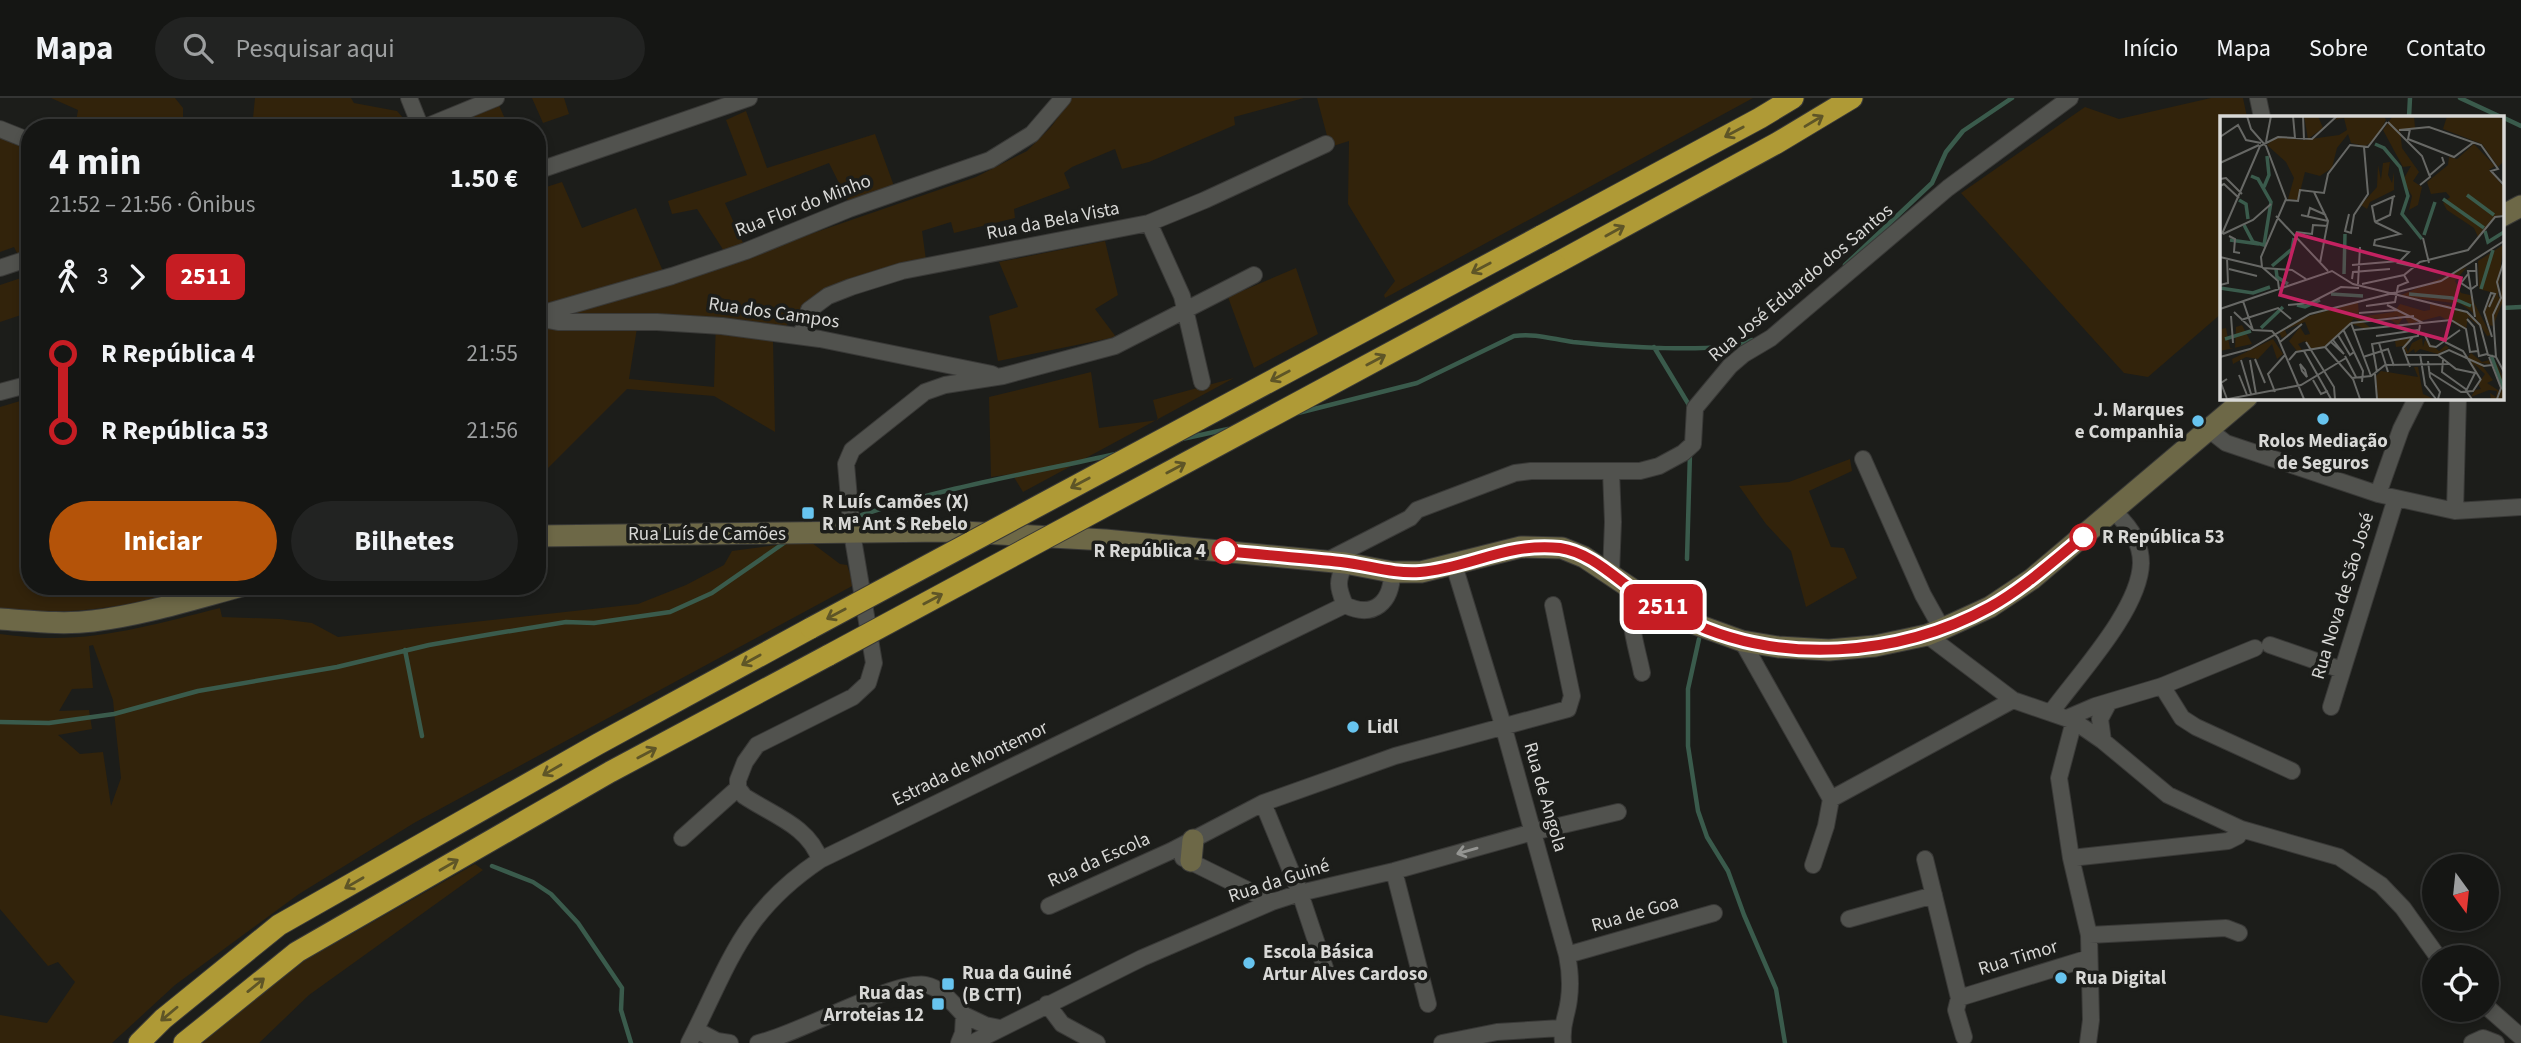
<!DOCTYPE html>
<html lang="pt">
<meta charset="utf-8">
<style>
:root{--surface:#151614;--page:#222322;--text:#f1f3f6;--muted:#9d9fa0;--line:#343534;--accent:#b45309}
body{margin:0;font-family:"Source Sans 3",sans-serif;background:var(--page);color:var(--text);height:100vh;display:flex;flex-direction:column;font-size:26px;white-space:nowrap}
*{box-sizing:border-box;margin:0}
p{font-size:23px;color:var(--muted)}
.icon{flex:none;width:38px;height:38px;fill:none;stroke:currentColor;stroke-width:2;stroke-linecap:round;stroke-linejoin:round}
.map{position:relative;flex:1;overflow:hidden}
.drawer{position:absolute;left:21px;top:21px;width:525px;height:476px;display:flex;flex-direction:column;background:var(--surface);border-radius:28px;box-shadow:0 4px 10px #0003,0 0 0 2px var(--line)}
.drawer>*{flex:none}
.badge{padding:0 14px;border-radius:10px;font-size:24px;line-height:46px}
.needle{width:46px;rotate:165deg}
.fabs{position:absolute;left:2422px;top:756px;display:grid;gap:14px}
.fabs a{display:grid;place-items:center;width:77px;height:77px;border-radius:50%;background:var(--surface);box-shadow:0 4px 10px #0003,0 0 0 2px var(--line);font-size:35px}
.map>.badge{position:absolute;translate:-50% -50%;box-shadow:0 0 0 4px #fff}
.legs{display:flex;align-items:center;gap:10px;height:77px;padding:0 28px;font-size:23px}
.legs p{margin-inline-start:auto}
.headline{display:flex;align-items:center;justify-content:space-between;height:119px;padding:0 28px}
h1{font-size:38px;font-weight:700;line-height:52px}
.primary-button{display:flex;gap:14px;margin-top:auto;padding:14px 28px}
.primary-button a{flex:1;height:80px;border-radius:42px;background:var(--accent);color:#fff;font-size:28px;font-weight:700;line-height:80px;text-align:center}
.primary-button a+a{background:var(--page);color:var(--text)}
ul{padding:0 28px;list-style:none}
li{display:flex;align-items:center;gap:24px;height:77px;font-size:26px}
li i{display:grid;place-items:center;width:10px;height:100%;margin:0 9px;background:currentColor}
li i::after{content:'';width:18px;height:18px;margin:-9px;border:5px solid;border-radius:50%;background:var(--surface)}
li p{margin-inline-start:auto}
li:first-child i{background:linear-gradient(#0000 50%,currentColor 0)}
li:last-child i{background:linear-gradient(currentColor 50%,#0000 0)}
header{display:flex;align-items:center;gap:42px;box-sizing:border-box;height:98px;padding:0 35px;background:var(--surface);border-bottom:2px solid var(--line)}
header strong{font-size:33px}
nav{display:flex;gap:38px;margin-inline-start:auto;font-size:24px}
.search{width:490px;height:63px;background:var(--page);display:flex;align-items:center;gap:18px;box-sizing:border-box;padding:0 24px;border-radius:38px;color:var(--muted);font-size:26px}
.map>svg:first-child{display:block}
.green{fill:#32230b;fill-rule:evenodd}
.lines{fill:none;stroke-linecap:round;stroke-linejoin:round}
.stream{stroke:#3a5b4c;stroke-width:4.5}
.street-casing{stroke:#393937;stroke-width:18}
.secondary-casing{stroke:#393937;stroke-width:23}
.highway-casing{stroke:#393937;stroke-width:23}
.street{stroke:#51524e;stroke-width:16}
.secondary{stroke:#6d6847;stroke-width:21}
.highway{stroke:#af9a36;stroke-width:21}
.highway-bridge-casing{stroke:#393937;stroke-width:23;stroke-linecap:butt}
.highway-bridge{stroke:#af9a36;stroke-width:21}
.oneway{stroke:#5e5527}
.oneway2{stroke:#949592}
.line-1-casing{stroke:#fff;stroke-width:16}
.line-1{stroke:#c61d23;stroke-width:10}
.poi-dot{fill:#67c4ef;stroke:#1c1d1a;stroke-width:2.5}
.stop-1-dot{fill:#fff;stroke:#c61d23;stroke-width:3.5}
.labels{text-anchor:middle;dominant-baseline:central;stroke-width:7;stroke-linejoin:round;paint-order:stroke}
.street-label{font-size:19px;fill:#d8d8d6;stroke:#1c1d1a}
.poi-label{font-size:19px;font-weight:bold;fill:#d8d8d6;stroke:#1c1d1a;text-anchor:start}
.stop-label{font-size:19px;font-weight:bold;fill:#d8d8d6;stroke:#1c1d1a;text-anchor:start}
.inset-river{fill:none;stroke:#3a5b4c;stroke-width:3.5}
.inset-road{fill:none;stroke:#676865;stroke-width:2}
.view{fill:#c32261;fill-opacity:0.15;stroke:#c32261;stroke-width:3.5}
.inset-edge{fill:none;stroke:#d8d8d6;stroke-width:3.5}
</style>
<header>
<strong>Mapa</strong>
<div class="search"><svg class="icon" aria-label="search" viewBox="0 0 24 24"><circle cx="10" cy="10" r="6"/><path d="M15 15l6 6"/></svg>Pesquisar aqui</div>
<nav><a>Início</a><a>Mapa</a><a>Sobre</a><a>Contato</a></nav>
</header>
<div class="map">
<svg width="2521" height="945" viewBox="0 0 2521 945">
<rect width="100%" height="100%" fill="#1c1d1a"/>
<!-- green -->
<path class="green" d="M51 0H175L183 10V30H75L78 12Z
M255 0H351L354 5 397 13 404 21 403 30H252Z
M532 0H564L569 16 543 25Z
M1072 0H1304L1234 19 1235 27 1149 64 1122 71 1115 51 1072 69 1064 75 1070 90 1014 111 1015 120 954 135 951 124 922 133 926 162 822 194 800 212 773 243 775 334 714 298 627 291 538 380 537 92 562 84 582 130 636 110 668 185 976 79 1027 53 1051 29ZM639 217 716 222 714 289 629 281Z
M1317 0H1753L1385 200 1384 197 1395 183 1348 106 1349 43 1330 49Z
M2211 0H2243L2247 19H2222V215L2148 279 2124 275 1961 95 2085 9 2119 21Z
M498 5 509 30H477L473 16Z
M746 13 767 70 875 36 894 88 848 103 829 65 725 105 743 145 724 153 697 111 672 116 668 103 747 77 726 22Z
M0 37 30 51V63L25 65 26 136 30 137V149L18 157 14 149 0 154Z
M1105 143 1118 197 1095 211 1116 239 998 263 989 218 1018 209 999 164Z
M1296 170 1318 236 1254 270 1228 199Z
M30 177V214L0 224V187Z
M1091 274 1099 330 1158 322 1153 302 1234 280 1023 394 1012 376 991 379 989 299Z
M30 300V488H214C138 506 80 518 0 513V309Z
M1850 361 1852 373 1809 393 1831 449 1844 450 1857 480 1806 509 1791 453 1766 426 1739 388 1789 384Z
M791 445H812L840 466 847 467 854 487 414 725 299 796 175 887 112 945H0V917L47 925 75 884 58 864 48 868 0 811V536C16 538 33 540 49 540 107 541 164 524 220 510L222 519 280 521 312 525 338 539 638 506 686 487 724 467 732 453ZM93 547 113 602 115 623 121 680 111 708 103 654 80 656 58 637 92 631 89 612 59 613 72 591 93 590 89 548Z
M475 766 483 772 309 897 259 945H200L304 863Z"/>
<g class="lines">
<!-- stream -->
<path class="stream" d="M2460 0 2501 19
M2409 19 2410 0
M2502 19 2521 28
M1845 167 1932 85 1946 54 1963 33 2012 0
M2502 210 2521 209
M1654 249 1689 307V311
M1298 315 1417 285 1514 238C1535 235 1552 241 1573 244 1612 248 1720 257 1752 242
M1182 341 1228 331
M862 417C945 389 1031 375 1116 356
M1687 461 1690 355
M1699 541 1688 591V648L1698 713 1707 739 1728 773 1744 817 1776 891 1785 945
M405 552 422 638
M0 624 49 625 114 616 198 593 337 569 429 547 492 536 566 524 594 525 670 514 712 495 784 445
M492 768 533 784 551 796 578 825 622 890 621 912 631 945"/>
<!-- street casing -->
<g class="street-casing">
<path id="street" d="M409 0 421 30
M2258 0 2262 19
M423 30 496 0
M0 31 30 43
M537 73 749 0
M1149 125 1182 198 1202 284
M0 170 30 160
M537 217 672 178 746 153 849 111 990 62 1032 36 1063 0
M537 220 558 224H657L722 228 820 241 992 276
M801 238 809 212 828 198 851 189 902 173 1149 125 1205 102 1326 46
M0 294 30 286
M2208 331 2226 345 2378 396 2455 413 2521 409
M1863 361 1923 497 1942 531
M2378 396 2401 331 2417 299
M2455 413 2458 299
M1326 463 1410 420 1417 412 1515 375 1531 373H1640L1659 368 1683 355 1693 346 1695 310 1730 268 1744 256 1771 240 1948 90 2070 0
M1345 465C1337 483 1337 488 1345 507 1374 521 1392 504 1392 474
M1454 467 1503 627 1567 857C1570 872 1571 886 1569 901 1567 919 1561 925 1563 945
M1611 475 1613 424 1611 373
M1635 493C1625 518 1637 549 1642 575
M1927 537 2013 602 2074 623 2103 643 2168 697 2241 731 2339 759 2381 787 2403 810 2438 859
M1742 543 1831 701 1826 728 1813 767
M2270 547 2342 572
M2162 588 2182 620 2196 629 2292 673
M2331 609 2396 400
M2052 613C2079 576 2140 511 2141 465 2141 444 2128 426 2113 413
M2067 620 2095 608 2162 588 2255 550
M2074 623 2059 680 2071 760 2089 837 2091 922 2088 945
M2103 643 2100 621 2109 604
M1831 701 2013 602
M1263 705 1300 795 1326 873
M682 740 738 690
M1183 760 1272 804
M2071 760 2228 743 2238 738 2241 731
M1925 761 1959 900 1956 912 1964 939
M820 762C809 728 772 717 744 698L738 690V682L745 664 757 647 853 599 868 585 874 565 852 435 846 366 852 352 925 294 945 287 1003 278 1115 248 1254 177
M1394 773 1428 906
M1049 808 1171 753 1263 705 1395 658 1568 611 1572 598 1553 507
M1849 821 1934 797
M2089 837 2226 830 2239 835
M1567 857 1714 815
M1959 900 2089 860
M1047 906 1062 926 1097 945
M2487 909 2521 939
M964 917 985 927 1000 930
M696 932 717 943 730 945
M689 945C730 865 741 815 820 762L1345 507
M758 945C797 937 895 881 926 887 942 890 953 906 964 917L963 935 959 945
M972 945 1142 860 1272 804 1300 795 1394 773 1533 734 1618 714
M1442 945 1497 934 1561 930
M2472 945 2483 940 2496 945"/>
</g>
<!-- secondary casing -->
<g class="secondary-casing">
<path id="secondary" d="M2502 118 2521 108
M537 438 945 433 1105 442 1345 465 1392 474H1421L1521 449 1562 450 1584 459 1635 493 1684 522 1742 543 1778 549 1829 552 1875 548 1927 537 1942 531 1990 509 2032 481 2247 299
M0 521C31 523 62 527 93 523 143 517 193 501 242 488
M1191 763 1193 742"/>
</g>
<!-- highway casing -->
<g class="highway-casing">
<path id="highway" d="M1541 138 1760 20 1793 0
M1555 166 1777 45 1852 0
M139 945 163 921 279 827 598 646 811 530
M184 945 297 854 610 674 829 557"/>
</g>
<!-- street -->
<use href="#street" class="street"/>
<!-- secondary -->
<use href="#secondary" class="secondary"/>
<!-- highway -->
<use href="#highway" class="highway"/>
<!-- highway-bridge casing -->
<g class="highway-bridge-casing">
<path id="highway-bridge" d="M811 530 1541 138
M829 557 1555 166"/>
</g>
<!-- highway-bridge -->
<use href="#highway-bridge" class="highway-bridge"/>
</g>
<!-- one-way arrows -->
<defs><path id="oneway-shaft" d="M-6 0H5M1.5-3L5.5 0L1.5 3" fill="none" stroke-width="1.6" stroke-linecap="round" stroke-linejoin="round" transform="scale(1.75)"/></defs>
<g class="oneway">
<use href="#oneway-shaft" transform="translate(1814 23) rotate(-31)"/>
<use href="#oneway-shaft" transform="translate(1734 34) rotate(152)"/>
<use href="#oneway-shaft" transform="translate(1615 133) rotate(-29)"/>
<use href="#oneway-shaft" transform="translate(1481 170) rotate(152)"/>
<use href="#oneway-shaft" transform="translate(1376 262) rotate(-28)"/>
<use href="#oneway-shaft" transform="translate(1280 278) rotate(152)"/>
<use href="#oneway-shaft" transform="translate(1176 370) rotate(-28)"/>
<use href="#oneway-shaft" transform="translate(1080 385) rotate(152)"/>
<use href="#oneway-shaft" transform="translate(933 501) rotate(-28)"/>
<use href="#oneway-shaft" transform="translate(836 516) rotate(152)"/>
<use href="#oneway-shaft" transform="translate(751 562) rotate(151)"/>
<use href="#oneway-shaft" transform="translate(647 655) rotate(-28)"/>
<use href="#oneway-shaft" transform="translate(552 672) rotate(150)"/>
<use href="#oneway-shaft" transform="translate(449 767) rotate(-30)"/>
<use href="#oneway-shaft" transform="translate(354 785) rotate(150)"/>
<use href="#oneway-shaft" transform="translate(256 887) rotate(-39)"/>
<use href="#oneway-shaft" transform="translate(169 916) rotate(140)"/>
</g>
<use class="oneway2" href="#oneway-shaft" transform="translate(1467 753) rotate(164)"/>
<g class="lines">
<!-- line-1 casing -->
<g class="line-1-casing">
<path id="line-1" d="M1225 453C1264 457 1303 460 1341 464 1368 467 1393 476 1420 474 1469 470 1508 444 1560 450 1588 454 1611 476 1633 492 1649 502 1667 513 1684 521 1778 568 1899 559 1990 509 2024 490 2053 463 2083 439"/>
</g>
<!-- line-1 -->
<use href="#line-1" class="line-1"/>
</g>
<!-- markers -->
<g class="poi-dot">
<circle cx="2323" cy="321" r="7"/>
<circle cx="2198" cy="323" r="7"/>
<rect x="801" y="408" width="14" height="14" rx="3.5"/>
<circle cx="1353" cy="629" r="7"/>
<circle cx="1249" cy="865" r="7"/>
<circle cx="2061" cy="880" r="7"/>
<rect x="941" y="879" width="14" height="14" rx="3.5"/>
<rect x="931" y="899" width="14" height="14" rx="3.5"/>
</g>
<g class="stop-1-dot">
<circle cx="2083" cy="439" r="12"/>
<circle cx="1225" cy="453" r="12"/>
</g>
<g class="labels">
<!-- street labels -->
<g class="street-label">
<text transform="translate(803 108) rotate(-21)">Rua Flor do Minho</text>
<text transform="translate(1053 123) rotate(-11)">Rua da Bela Vista</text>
<text transform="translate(1801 185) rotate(-40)">Rua José Eduardo dos Santos</text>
<text transform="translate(774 215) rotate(8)">Rua dos Campos</text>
<text x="707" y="436">Rua Luís de Camões</text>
<text transform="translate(2343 498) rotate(-73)">Rua Nova de São José</text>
<text transform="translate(970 666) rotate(-26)">Estrada de Montemor</text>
<text transform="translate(1545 699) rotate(74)">Rua de Angola</text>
<text transform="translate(1099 762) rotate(-24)">Rua da Escola</text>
<text transform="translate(1279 783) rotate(-18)">Rua da Guiné</text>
<text transform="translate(1635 816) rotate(-16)">Rua de Goa</text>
<text transform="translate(2018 860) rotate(-17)">Rua Timor</text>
</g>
<!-- poi labels -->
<g class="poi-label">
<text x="2184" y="312" text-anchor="end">J. Marques<tspan x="2184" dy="22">e Companhia</tspan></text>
<text x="2323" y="343" text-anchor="middle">Rolos Mediação<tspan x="2323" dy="22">de Seguros</tspan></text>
<text x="822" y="404">R Luís Camões (X)<tspan x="822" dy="22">R Mª Ant S Rebelo</tspan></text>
<text x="1367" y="629">Lidl</text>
<text x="1263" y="854">Escola Básica<tspan x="1263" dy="22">Artur Alves Cardoso</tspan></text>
<text x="962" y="875">Rua da Guiné<tspan x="962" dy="22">(B CTT)</tspan></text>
<text x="2075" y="880">Rua Digital</text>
<text x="924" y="895" text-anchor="end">Rua das<tspan x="924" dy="22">Arroteias 12</tspan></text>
</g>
<!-- stop labels -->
<g class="stop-label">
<text x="2102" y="439">R República 53</text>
<text x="1206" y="453" text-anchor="end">R República 4</text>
</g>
</g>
<!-- overview -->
<g transform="translate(2220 18)">
<rect width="284" height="284" fill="#1c1d1a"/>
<path d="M84 0H98L103 12 88 23ZM118 0H164L166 4 154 25 145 30 131 27 128 18 117 32 112 52 100 60 85 56 78 84 68 83 74 62 66 46 47 29 56 21 83 24 119 19 127 14 124 2 115 4ZM194 0 195 12 180 14 182 32 199 56 193 65 202 71 198 89 189 94 192 80 183 64 191 50 183 51 163 14 172 1ZM227 0H277L283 4V46L278 51 262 28 223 13ZM254 28 275 50 269 54 283 70V99L277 100 258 121 254 112 227 94 223 87 230 81 226 76 211 78 207 66 228 49 229 41 237 43ZM170 46 168 59 172 67 174 56V74L150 86 147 93 141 89 157 71 158 49 161 64 163 47ZM283 129 278 180 281 184 283 149V185L273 210 269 209 264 196 274 177 259 173 258 145ZM247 151 235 165 241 177 250 179 271 219 267 220 252 196 241 188 179 180ZM138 186 139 201 174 196 180 188 204 195 210 194V188L228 189 249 198 259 210 248 201 246 214 220 200 189 208 184 200 178 209 168 202 179 204 178 200 143 206 151 212H143L132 208 142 206 134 203 104 231 91 233 85 225 78 228 82 234 77 235 69 225 80 211 85 219 90 218 85 206 65 214 67 219 62 222 59 216 89 200ZM22 209 32 228 0 235 1 213 6 212 10 232H15L16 211ZM193 221 186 231 188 236 192 227 202 222 203 231 205 224 219 235 226 229 229 232 218 238 200 233 195 237 194 233 187 238 183 230 176 231 175 225ZM53 223 63 238 57 243 52 228 38 243 26 241 13 248 12 243ZM251 237 262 246 269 244 270 248 260 247 273 264 267 267 281 276 283 265 276 257 272 242 278 250 283 263V283H271L270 277 276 281 277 275 269 274 251 281 255 274 261 273 258 268 265 258 253 247 260 260 248 241ZM194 251H198L203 278 214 283H158L156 260 161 255 198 261Z" fill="#32230b"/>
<path class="inset-river" d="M155 28 164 32 180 51 188 80 182 98 202 123M44 71 49 59 47 40M247 79 274 99M223 83 264 112M19 84 26 88 28 103M24 109 33 126 44 129 51 86 38 63 31 60M265 115 268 126 284 116M204 119 215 86M10 124 39 128M52 150 72 133 74 122M56 153 57 161 68 168M124 158 125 118M0 172 33 177 50 171M261 173 273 134M111 178 143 180M189 178 232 182 251 190M77 189 85 191 100 184M41 212 63 191M5 223 31 215M271 239 284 274"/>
<path class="inset-road" d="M27 0 31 13 46 30 66 83 41 141 42 151 58 165 59 173M73 0 75 22M83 0 84 24M168 6 202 40 210 61 200 69M190 13 188 23 234 41 254 26M179 14 209 11 261 29 278 53 271 55 284 69M0 21 18 9 26 24 41 27M46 26 51 0M0 47 39 29M210 59 224 47 222 41M0 63 6 62 22 78M0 70 4 68 19 82M94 76 108 105 100 147M66 84 78 85 80 74 104 77 108 58 130 29 148 31 167 6M129 98 125 115 131 117 134 99 148 78 144 31M81 99 108 105M56 100 108 155M88 100 90 92 106 99M155 106 180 118 155 124 154 129 189 136 178 147 196 151M155 106 152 90 175 80M155 106 170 99 173 81M76 116 92 118 93 109 108 110M2 118 40 30 58 21 92 23 117 0M3 118 33 104 51 88M9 120 15 123 14 136 20 137M203 122 209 147M0 141 42 151M284 145 277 166 281 182 273 199 276 241 284 256M132 149 179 145M43 152 72 154 86 163M9 153 37 160M248 158 241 167 250 173M132 163 133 156 170 153M138 168 140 131M142 168 184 159 200 146 248 134 275 101 284 100M0 169 8 167 7 142M250 174 257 169 256 147M23 185 33 214 52 215 58 222 84 283M68 189 90 187 121 171 139 172M167 189 203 207M146 190 175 186 178 170 188 166 184 159M269 191 275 178 271 177 264 196 272 221M0 193 112 155 133 168 247 196 260 209 268 239 276 241M14 196 33 214M139 197 177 194M11 200 13 227M255 201 248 155H257M247 203 254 211 259 240 267 238M21 204 58 192 71 203M131 207 194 200M131 207 151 260M123 213 143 255 142 266M134 214 231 204 246 213 250 236 258 235M118 219 130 239 134 236M205 219 210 230 216 231 240 214M156 220 198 214M60 226 82 208M86 226 114 271 115 283M111 226 124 238 113 224M225 226 243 235 261 264M159 227 168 256M105 231 133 263 140 283M84 235 111 283M200 238 205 269 216 283M185 239H218L229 234 264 250 272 249M218 239 236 253 255 257 246 275 252 283M125 240 136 261M0 241 30 233 90 198 221 165 284 125M143 241 168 233 174 250M269 241 281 272 277 283M35 243 45 267M21 244 31 278M30 244 36 278M69 244 76 236 105 231 131 207M223 244 222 256 247 274M208 245 210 261 220 276 218 283M80 248 85 254 87 261 82 255ZM190 251 183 232 193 221M157 256 152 228 198 220 200 209M209 256 241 276 253 275 261 263M155 258 157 283M19 259 27 279M132 262 151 260 165 249 229 248M7 263 1 267 7 283M93 264 101 278 108 275M55 276 48 258 65 239M8 283 81 269 126 242"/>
<path class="view" d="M77 118 241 162 225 224 60 179Z"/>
<rect width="284" height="284" class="inset-edge"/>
</g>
</svg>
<div class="fabs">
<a><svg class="needle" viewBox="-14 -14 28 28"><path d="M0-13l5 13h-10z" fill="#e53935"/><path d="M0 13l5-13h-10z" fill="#9d9fa0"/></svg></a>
<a><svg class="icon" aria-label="locate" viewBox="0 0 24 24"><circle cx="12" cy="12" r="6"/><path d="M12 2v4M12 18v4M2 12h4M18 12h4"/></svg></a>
</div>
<b class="badge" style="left:1663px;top:509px;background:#c61d23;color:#fff">2511</b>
<section class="drawer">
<div class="headline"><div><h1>4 min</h1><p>21:52 – 21:56 · Ônibus</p></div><b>1.50 €</b></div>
<div class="legs"><svg class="icon" aria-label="walk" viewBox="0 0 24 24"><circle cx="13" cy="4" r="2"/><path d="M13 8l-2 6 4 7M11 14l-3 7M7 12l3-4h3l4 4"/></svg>3<svg class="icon" aria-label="forward" viewBox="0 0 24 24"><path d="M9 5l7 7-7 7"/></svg><b class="badge" style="background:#c61d23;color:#fff">2511</b></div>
<ul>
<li><i style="color:#c61d23"></i><b>R República 4</b><p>21:55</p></li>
<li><i style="color:#c61d23"></i><b>R República 53</b><p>21:56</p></li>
</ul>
<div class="primary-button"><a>Iniciar</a><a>Bilhetes</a></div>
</section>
</div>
